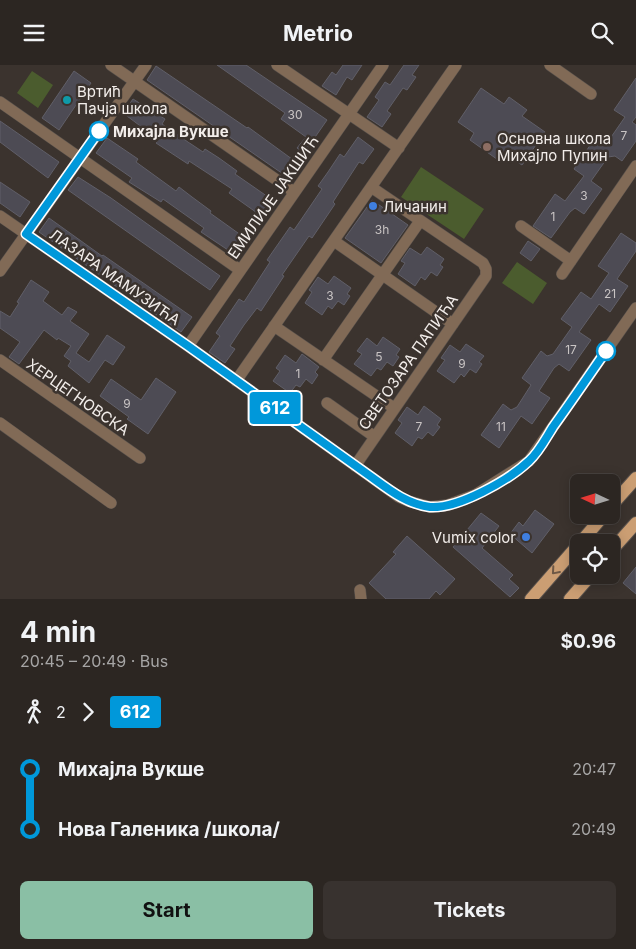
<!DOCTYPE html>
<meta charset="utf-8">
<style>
:root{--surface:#2c2622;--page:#38322f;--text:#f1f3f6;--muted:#a6a5a5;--line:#484340;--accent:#8abfa5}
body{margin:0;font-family:Inter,sans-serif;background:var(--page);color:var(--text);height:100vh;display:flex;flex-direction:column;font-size:19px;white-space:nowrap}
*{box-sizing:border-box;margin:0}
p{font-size:16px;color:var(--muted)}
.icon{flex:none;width:28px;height:28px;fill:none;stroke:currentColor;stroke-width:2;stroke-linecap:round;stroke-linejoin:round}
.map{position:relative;height:534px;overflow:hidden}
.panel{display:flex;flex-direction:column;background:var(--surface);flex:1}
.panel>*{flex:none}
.badge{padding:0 10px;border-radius:4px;font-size:18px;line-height:32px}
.needle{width:32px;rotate:274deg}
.buttons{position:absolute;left:570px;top:409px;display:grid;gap:10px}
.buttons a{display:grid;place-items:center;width:50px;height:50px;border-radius:8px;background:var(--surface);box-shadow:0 2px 12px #0003,0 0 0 1px var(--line);font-size:25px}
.map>.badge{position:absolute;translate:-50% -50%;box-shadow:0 0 0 2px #fff}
.legs{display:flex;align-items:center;gap:8px;height:55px;padding:0 20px;font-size:16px}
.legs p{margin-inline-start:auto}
.summary{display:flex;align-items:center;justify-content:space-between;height:85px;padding:0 20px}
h1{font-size:28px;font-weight:700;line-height:38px}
.button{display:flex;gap:10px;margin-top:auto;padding:10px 20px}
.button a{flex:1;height:58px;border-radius:8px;background:var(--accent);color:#111;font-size:20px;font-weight:700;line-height:58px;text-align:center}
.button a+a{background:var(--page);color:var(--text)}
ul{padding:0 20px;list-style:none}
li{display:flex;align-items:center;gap:18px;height:60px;font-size:19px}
li i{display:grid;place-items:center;width:8px;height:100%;margin:0 6px;background:currentColor}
li i::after{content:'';width:12px;height:12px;margin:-6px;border:4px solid;border-radius:50%;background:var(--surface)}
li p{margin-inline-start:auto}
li:first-child i{background:linear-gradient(#0000 50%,currentColor 0)}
li:last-child i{background:linear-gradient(currentColor 50%,#0000 0)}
header{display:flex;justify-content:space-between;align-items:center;height:65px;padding:0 20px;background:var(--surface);font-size:22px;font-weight:700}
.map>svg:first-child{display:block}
.green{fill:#4b5c2e}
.building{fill:#4d4b54;stroke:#605f68}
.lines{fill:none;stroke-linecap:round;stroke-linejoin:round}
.minor-casing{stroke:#58514c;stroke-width:12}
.major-casing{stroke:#58514c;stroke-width:14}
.minor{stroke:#816a56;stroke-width:11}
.major{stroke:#cb9e73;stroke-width:12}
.oneway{stroke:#6d5846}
.line-1-casing{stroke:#fff;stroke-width:11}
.line-1{stroke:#0098da;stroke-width:8}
.culture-dot{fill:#0f9aa8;stroke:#3b332e;stroke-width:2}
.stop-1-dot{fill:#fff;stroke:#0098da;stroke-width:2.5}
.education-dot{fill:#8d6e63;stroke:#3b332e;stroke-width:2}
.shop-dot{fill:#3f7fe0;stroke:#3b332e;stroke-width:2}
.labels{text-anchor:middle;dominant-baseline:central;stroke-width:5;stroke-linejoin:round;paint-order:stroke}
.number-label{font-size:12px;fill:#c9c4c4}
.poi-label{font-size:15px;fill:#f2edea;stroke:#3b332e;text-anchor:start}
.stop-label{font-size:15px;font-weight:bold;fill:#f2edea;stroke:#3b332e;text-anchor:start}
.street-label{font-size:15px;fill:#f2edea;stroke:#3b332e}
</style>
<header><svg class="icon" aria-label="menu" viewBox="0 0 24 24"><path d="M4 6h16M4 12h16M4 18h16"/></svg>Metrio<svg class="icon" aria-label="search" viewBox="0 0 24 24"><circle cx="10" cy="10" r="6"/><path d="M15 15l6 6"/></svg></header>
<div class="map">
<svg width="636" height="534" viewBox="0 0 636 534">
<rect width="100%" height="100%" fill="#3b332e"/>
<!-- green -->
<path class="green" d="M32 6 53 20 38 43 17 28Z
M421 102 484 144 464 174 401 132Z
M517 197 547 218 533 239 502 218Z"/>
<!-- building -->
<path class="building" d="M217 0H246L327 55 304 88 297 83 306 72 281 54 285 48Z
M343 0H362L352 15 347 12 336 30 322 21 332 7 336 10Z
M404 0H419L412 10 416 12 407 25 403 23 387 46 391 49 382 62 367 52 379 35 375 32 385 17 390 20Z
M156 1 247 63 248 62 296 97 286 111 147 15Z
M74 6 91 18 59 65 42 53Z
M636 13V52L632 57 636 60V76L622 96 615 91 608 92 591 116 602 124 584 149 575 143 570 147 551 173 533 161 555 129 565 136 584 111 574 104 593 76 601 82 607 78 625 52 614 45Z
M481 23 504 39 509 32 527 45 522 51 545 67 522 100 507 90 501 97 470 75 474 68 458 57Z
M133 34 165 54 162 59 179 71 203 87 205 84 219 93 237 106 235 109 271 134 260 150 229 128 232 124 189 96 188 99 156 78 159 75 123 48Z
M0 56 59 97 48 113 0 77Z
M358 72 374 84 363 99 359 97 333 137 335 139 312 173 309 171 282 210 284 211 261 246 257 243 244 260 230 281 235 284 225 298 209 287 220 271 216 268 239 234 244 237 270 197 267 195 290 162 294 165 322 124 318 121 328 107 340 89 344 92Z
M107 73 138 94 136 97 176 126 179 122 192 132 211 146 210 148 245 173 234 189 201 167 204 163 163 134 161 137 129 117 132 113 96 88Z
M78 112 111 133 220 211 210 225 68 125Z
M0 117 30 137 20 152 0 138Z
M372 135 408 160 381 198 345 173Z
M49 153 102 191 103 190 192 252 181 267 39 167Z
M621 168 636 178V186L617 214 628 221 610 247 599 239 579 267 591 275 569 306 559 299 554 303 539 326 550 333 532 359 521 351 499 383 481 370 503 339 511 345 517 342 531 320 522 313 541 286 547 291 553 289 572 262 561 254 581 227 591 234 609 208 598 201Z
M528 176 540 184 531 196 520 188Z
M427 182 444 194 440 200 443 202 437 211 431 207 425 215 421 212 415 221 398 209 405 198 401 196 410 183 421 190Z
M334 211 351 223 347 229 350 231 344 240 338 236 332 244 328 241 322 250 305 238 312 227 309 225 318 212 328 219Z
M31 215 49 227 43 236 62 250 68 242 77 247 70 256 89 269 76 288 89 297 107 270 125 282 113 300 105 295 89 318 68 301 71 296 64 291 71 281 58 273 57 275 44 265 19 299 9 292 20 277 0 263V246L10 252 19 238 17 237Z
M383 272 400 284 396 290 399 292 393 301 387 297 381 305 377 303 371 311 354 299 362 289 357 286 367 273 377 281Z
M466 279 484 291 479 297 482 299 476 308 470 304 464 312 461 309 454 318 437 306 445 295 441 293 450 280 460 287Z
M302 289 319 302 315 307 318 310 312 319 306 314 300 322 296 320 290 328 273 316 280 306 276 303 285 290 296 298Z
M156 313 176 327 148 369 127 354 129 352 100 331 111 314 141 335Z
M424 341 441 354 437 360 440 362 433 371 428 367 422 374 418 372 412 381 395 368 402 358 398 355 407 342 418 350Z
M535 445 554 459 532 488 510 469 519 457 523 461Z
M481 448 499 461 482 483 513 510 509 514 519 523 510 532 453 482Z
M407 471 455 514 440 530 436 526 429 534H386L369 518 396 489 393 487Z
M636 502V529L623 518Z"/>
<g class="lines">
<!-- minor casing -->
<g class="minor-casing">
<path id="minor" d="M111 0 294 127
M277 0 399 83
M550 0 591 29
M0 37 240 205
M0 151 188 281 399 432 408 436 430 442 448 440 475 430 529 396 636 243
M521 161 571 196
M334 176 453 259
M0 206 146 0
M562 209 636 101
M274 261 394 343
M188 281 383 0
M0 295 140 393
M323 295 420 156
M236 316 456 0
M327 338 375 372
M0 358 111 438
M355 401 486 211V204L483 198 371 122
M360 525 361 534"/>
</g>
<!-- major casing -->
<g class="major-casing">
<path id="major" d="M611 441 636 413
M580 478 604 450
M611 486 636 458
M531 534 579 479
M570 534 591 510"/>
</g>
<!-- minor -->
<use href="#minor" class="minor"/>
<!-- major -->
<use href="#major" class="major"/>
</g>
<!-- one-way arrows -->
<defs><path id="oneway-chevron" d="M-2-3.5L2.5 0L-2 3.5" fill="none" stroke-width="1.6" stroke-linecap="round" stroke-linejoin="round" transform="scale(1.25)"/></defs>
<use class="oneway" href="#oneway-chevron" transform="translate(555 506) rotate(131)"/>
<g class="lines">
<!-- line-1 casing -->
<g class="line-1-casing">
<path id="line-1" d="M99 66 26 169 188 281 370 411C388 424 406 439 430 442 458 444 509 415 529 396 539 387 546 373 553 362 571 337 588 312 606 286"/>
</g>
<!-- line-1 -->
<use href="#line-1" class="line-1"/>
</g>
<!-- markers -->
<circle class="culture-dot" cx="67" cy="35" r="5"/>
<g class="stop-1-dot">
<circle cx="99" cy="66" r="9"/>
<circle cx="606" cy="286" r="9"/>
</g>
<circle class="education-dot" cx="487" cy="82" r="5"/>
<g class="shop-dot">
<circle cx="373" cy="141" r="5"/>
<circle cx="526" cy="472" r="5"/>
</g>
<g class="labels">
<!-- number labels -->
<g class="number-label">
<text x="295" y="49">30</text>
<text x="624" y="70">7</text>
<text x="584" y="130">3</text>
<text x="553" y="151">1</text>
<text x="382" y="164">3h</text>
<text x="610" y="228">21</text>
<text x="330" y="230">3</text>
<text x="571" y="284">17</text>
<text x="379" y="291">5</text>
<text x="462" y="298">9</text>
<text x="298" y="308">1</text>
<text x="127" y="338">9</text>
<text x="419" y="361">7</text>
<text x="501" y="361">11</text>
</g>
<!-- poi labels -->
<g class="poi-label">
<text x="77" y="26">Вртић<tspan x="77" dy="17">Пачја школа</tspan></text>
<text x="497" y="73">Основна школа<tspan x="497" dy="17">Михајло Пупин</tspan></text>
<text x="383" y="141">Личанин</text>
<text x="516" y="472" text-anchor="end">Vumix color</text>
</g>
<!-- stop labels -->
<g class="stop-label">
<text x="113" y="66">Михајла Вукше</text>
</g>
<!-- street labels -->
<g class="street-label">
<text transform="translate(273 132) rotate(-55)">ЕМИЛИЈЕ ЈАКШИЋ</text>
<text transform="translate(115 212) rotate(35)">ЛАЗАРА МАМУЗИЋА</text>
<text transform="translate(408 297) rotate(-55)">СВЕТОЗАРА ПАПИЋА</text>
<text transform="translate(78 332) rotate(35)">ХЕРЦЕГНОВСКА</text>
</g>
</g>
</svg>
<div class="buttons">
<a><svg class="needle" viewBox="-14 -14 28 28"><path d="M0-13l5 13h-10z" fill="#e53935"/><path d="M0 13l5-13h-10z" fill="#a6a5a5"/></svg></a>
<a><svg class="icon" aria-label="locate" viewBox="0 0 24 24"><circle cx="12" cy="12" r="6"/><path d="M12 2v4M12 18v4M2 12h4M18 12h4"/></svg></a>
</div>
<b class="badge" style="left:275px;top:343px;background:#0098da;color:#fff">612</b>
</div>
<section class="panel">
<div class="summary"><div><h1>4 min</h1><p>20:45 – 20:49 · Bus</p></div><b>$0.96</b></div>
<div class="legs"><svg class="icon" aria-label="walk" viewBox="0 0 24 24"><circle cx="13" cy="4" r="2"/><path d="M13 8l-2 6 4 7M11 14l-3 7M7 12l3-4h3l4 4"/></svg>2<svg class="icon" aria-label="forward" viewBox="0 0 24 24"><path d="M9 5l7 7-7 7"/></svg><b class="badge" style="background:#0098da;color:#fff">612</b></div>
<ul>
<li><i style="color:#0098da"></i><b>Михајла Вукше</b><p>20:47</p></li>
<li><i style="color:#0098da"></i><b>Нова Галеника /школа/</b><p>20:49</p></li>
</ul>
<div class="button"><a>Start</a><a>Tickets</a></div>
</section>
